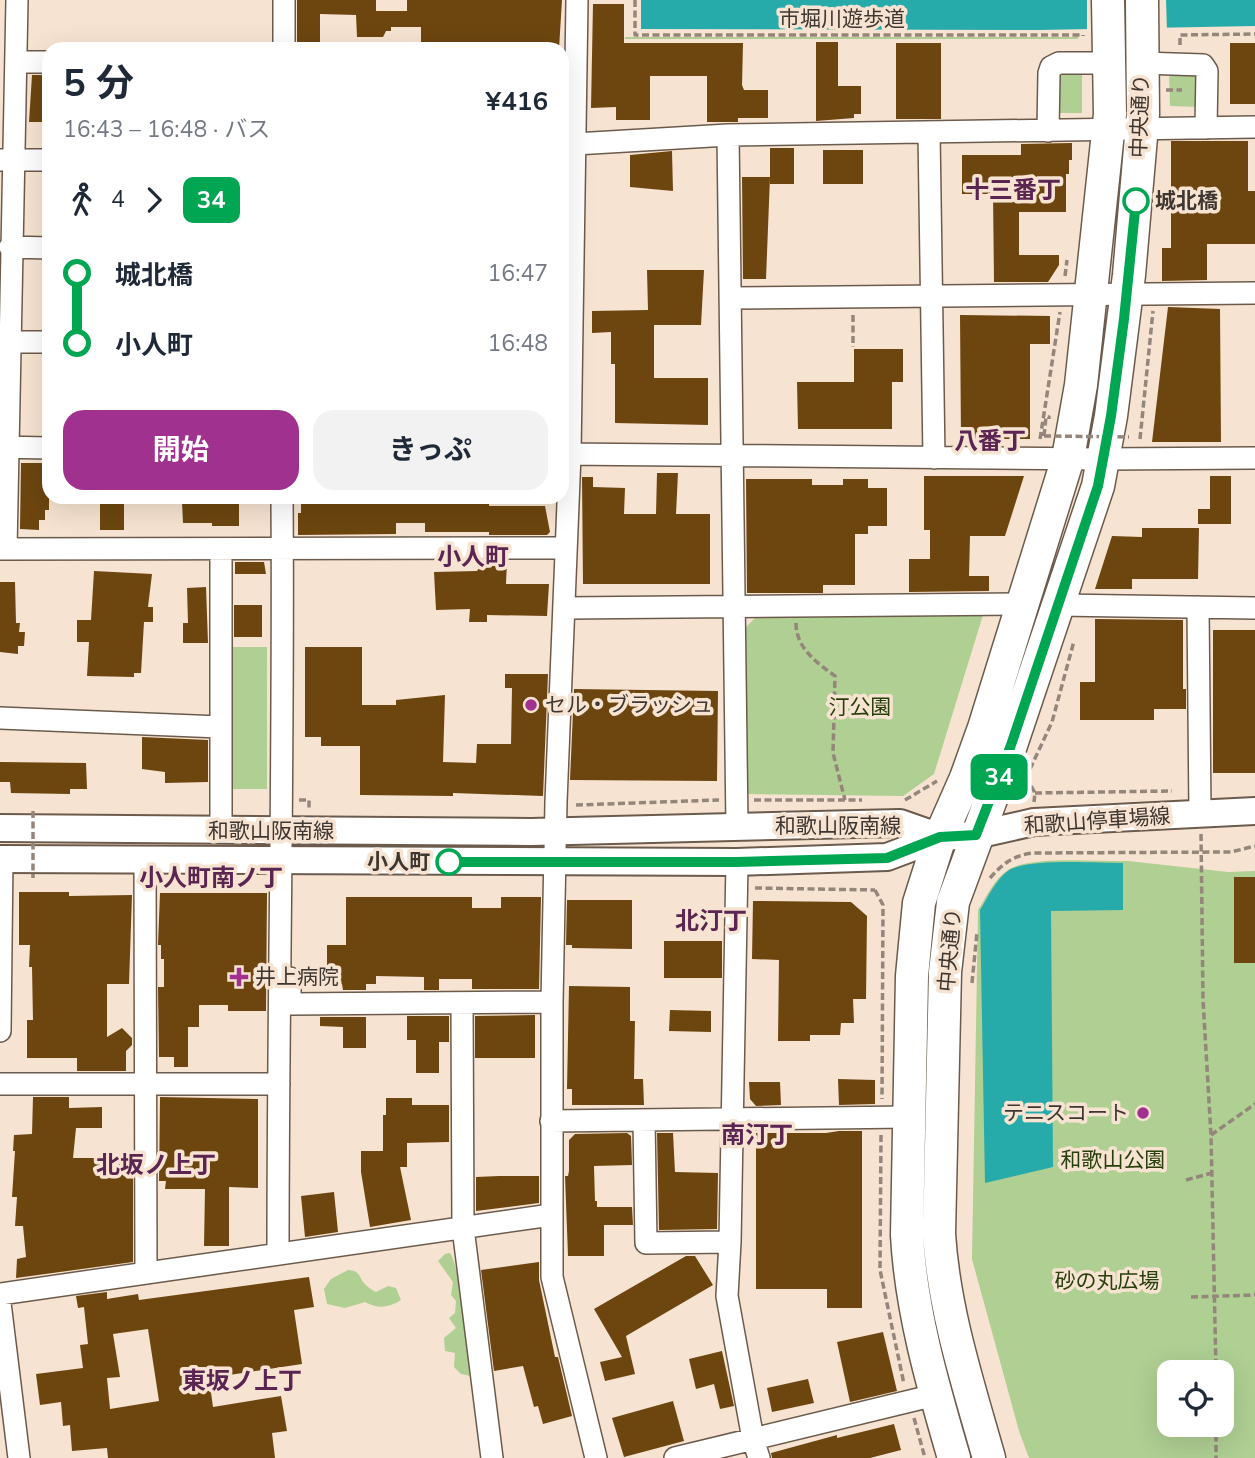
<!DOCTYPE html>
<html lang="ja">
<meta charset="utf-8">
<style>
:root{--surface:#fff;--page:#f2f2f3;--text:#1f2937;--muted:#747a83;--accent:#a1318f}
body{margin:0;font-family:"Nunito Sans","Noto Sans JP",sans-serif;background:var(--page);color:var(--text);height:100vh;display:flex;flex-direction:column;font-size:26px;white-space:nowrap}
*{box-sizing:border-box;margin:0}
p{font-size:23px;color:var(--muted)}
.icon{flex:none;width:38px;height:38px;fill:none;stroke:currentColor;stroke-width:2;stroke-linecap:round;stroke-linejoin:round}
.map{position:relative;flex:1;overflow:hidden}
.sheet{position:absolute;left:42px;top:42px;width:527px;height:462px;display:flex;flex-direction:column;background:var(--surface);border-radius:21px;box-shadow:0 7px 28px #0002}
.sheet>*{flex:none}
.badge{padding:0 14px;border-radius:10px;font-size:24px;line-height:46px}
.tools{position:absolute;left:1157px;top:1360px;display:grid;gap:14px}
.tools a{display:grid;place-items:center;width:77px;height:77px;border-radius:14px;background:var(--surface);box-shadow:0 7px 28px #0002;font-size:35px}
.map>.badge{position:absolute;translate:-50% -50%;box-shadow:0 0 0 4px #fff}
.legs{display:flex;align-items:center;gap:10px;height:77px;padding:0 21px;font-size:23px}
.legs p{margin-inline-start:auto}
.overview{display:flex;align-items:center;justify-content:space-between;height:119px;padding:0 21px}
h1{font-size:38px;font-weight:700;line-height:52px}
.button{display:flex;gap:14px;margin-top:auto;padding:14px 21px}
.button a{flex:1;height:80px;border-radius:21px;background:var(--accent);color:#fff;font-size:28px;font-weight:700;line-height:80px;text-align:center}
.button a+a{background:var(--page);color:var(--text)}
ul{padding:0 21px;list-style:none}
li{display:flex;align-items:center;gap:24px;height:70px;font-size:26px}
li i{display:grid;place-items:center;width:10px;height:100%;margin:0 9px;background:currentColor}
li i::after{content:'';width:18px;height:18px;margin:-9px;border:5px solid;border-radius:50%;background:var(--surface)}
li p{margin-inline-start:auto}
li:first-child i{background:linear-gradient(#0000 50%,currentColor 0)}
li:last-child i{background:linear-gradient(currentColor 50%,#0000 0)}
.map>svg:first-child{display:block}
.green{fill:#afcf93;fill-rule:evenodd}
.water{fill:#27aaaa}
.pier{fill:#f7e3d1}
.building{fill:#6d460f;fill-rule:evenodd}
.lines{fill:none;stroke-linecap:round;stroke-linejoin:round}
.minor-casing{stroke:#6c5b4c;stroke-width:24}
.major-casing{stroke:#6c5b4c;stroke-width:30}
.highway-casing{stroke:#6c5b4c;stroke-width:35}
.path{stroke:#94867b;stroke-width:3.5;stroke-dasharray:7 3.5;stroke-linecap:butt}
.minor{stroke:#fff;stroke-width:21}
.major{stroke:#fff;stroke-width:26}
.highway{stroke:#fff;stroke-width:32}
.path-bridge{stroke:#94867b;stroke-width:3.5;stroke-dasharray:7 3.5;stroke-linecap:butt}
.line-1-casing{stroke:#fff;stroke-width:16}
.line-1{stroke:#00a651;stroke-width:10}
.stop-1-dot{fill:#fff;stroke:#00a651;stroke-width:3.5}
.poi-dot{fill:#a1318f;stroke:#f7e3d1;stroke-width:2.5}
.labels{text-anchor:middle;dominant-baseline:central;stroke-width:7;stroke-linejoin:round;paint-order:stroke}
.street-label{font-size:21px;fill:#3e3630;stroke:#f7e3d1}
.stop-label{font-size:21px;font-weight:bold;fill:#3e3630;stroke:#f7e3d1;text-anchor:start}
.poi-label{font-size:21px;fill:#3e3630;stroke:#f7e3d1;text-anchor:start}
.park-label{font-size:21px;fill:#273f0a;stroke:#f7e3d1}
.quarter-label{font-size:24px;font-weight:bold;fill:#5b2551;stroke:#f7e3d1}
</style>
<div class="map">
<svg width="1255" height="1458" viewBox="0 0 1255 1458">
<rect width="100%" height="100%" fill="#f7e3d1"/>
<!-- green -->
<path class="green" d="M625 37H1078V39H625Z
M1067 71H1082V113H1057V79Z
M1169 72 1194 75 1199 80 1200 107 1170 106Z
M983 615 934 774 903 796 746 794V627L756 617Z
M228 647H267V789H228Z
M1128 861 1228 872 1255 871V1458H1029L1019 1431 972 1259 978 910C987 896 994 879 1008 870 1030 855 1099 862 1128 861ZM1169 1372H1222V1424H1169Z
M450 1253C461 1269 467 1352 470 1376L461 1374 454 1367 455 1353 445 1351 444 1338 456 1328 449 1318 455 1313 456 1301 451 1295 453 1282 438 1261 445 1254Z
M348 1270C359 1271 358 1274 363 1282 366 1286 372 1290 376 1292L388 1286 396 1288 401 1300C388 1308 378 1309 365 1302L345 1308 327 1304 324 1289 331 1279Z"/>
<!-- water -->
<path class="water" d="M641 0H1255V26L1038 30 641 29Z
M1123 863V910L1051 911 1053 1167 985 1183 980 910C988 897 996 879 1009 870 1029 858 1097 863 1123 863Z"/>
<!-- pier -->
<path class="pier" d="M1087 0H1166L1167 31 1087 33Z"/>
<!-- building -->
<path class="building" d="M297 0H376V11H407V0H562L559 49 505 47 421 49V27H391V31H386L383 37H357L356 15 320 14V48H297Z
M593 4H624V43H743L742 85 744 90H768V118H738V122H707V76H650V120H616V107L591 108Z
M816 42H838V86H861V114H854V118L816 121Z
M896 43H941V119H896Z
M1230 43H1255V104H1230Z
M32 75H49V122H29Z
M1171 141H1248V191H1255V244H1207V280L1162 281V248H1171Z
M1072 143V160H1069V174H1066V212H1019V255H1059V265L1048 282H994L993 194H962V155H1021V144Z
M770 148H794V184H770Z
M823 150H863V184H823Z
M672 151 673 191 630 187V155Z
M742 177H770L766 279H743Z
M647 270H704L701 325H654V378H708V425L615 423V364H611V332L592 333V311L648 310Z
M1168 307 1220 309 1221 442H1152Z
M960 315 1050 316V344H1030V439H961Z
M854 349H903V382H892V429H798L797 382H854Z
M21 463H49V510H45V520H39V530L20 529Z
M657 473H678L676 514H710V584H583L582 477H593V487L625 488 624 514H656Z
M924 476H1024L1005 536H970L969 576H989V591L909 592V559H930V530H924Z
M1210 476H1231V524H1198V509H1210Z
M746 479H812V485H843V479H868V488H887V526H868V534H855V585H823V593H747Z
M100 497H124V530H100Z
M203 497H239V526H212V523H183L182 502H203Z
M301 497H489V506H545L550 532 547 535H489V532H425V523H396V534L298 535V513H301Z
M1142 528H1199L1198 579H1132V589H1095L1112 536 1142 537Z
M488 561H507L506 584H549L547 616 487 615V622H469L470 609 436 610 434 572 477 571 481 565H488Z
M235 562H264L266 574H235Z
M94 571 152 574 148 607H153V622H144L141 673H134V677L87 676 89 642H77V620H91Z
M0 582H15L16 623H20L19 632H25L24 646H18V654L0 652Z
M206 587 208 643H183V623H188L187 588Z
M234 605H262V637H234Z
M1095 619 1183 620V689H1186V709H1154V720H1080V682H1095Z
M1213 630H1255V773H1213Z
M305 647H362V705H396V700L445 695 443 762 476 763 477 744H511L512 688H505V674H548L543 796 453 793V796L360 795V746H321V737H305Z
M574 689 718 691 717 781 570 780Z
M142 737 208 740V782L165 783V772L142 769Z
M0 762 86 763 87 789H70V794L11 793 10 782H0Z
M1234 877H1255V963H1234Z
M19 892H69V896L132 895 129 984H107V1037L122 1028 132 1038V1045L126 1051V1071H77V1058H27V1020H33L32 967H29L30 945H19Z
M160 893H267L266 1011H228V1005H199V1027H188V1067H174V1057H159L158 987H164V959H161V945H158Z
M346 897H472V908H501V897H541L539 989H472V979H439V990H424V977L376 976V984H366V990H343L342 984H327V945H346Z
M567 900H632V949L572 948V945H566Z
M753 901 851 902 867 916 866 999H853L854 1023H841L840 1035H810V1041H778L779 960 752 959Z
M664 941H722V978H664Z
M569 986 630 987V1021H635L634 1079H643L644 1105H572V1089H567Z
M670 1010 711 1011V1032L669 1031Z
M535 1015V1058H475V1016Z
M407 1016H449V1042H439V1073H416V1040H407Z
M320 1017H366V1048H343V1027L320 1026Z
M838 1079 875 1080V1104L839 1105Z
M749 1082H780L781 1105 756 1106 750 1099Z
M33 1097H69V1108L102 1107V1128H76L73 1158H133V1262L16 1278 17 1259 26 1257 23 1226H15L17 1197H12L15 1151H13L14 1135 32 1134Z
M160 1097 258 1099V1188L229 1187V1246H204L205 1189H165L166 1181H159Z
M386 1098H412V1105H449V1142L407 1143V1167H400L411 1220 370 1227 361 1172V1151H383V1115H386Z
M839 1131H862V1308H827V1289H756V1133H826Z
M627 1133 631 1136 632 1165 594 1166 595 1201H597V1207H632L633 1225H604V1256H568L565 1176H568L569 1171V1140L575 1134Z
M657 1133H673L675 1172 718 1173 717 1229 659 1230Z
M499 1176H539V1203L476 1211V1177Z
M334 1192 338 1232 305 1237 301 1196Z
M686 1256H695L713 1285 626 1336 635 1374 605 1381 600 1362 622 1357 594 1309Z
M539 1262V1280L555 1357H558L572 1416 543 1424 538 1406 534 1407 523 1366 494 1371 481 1270Z
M309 1277 314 1307 294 1310 302 1364 209 1378 213 1407 281 1396 287 1431 272 1433 275 1458H108L107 1448 72 1451 70 1425 63 1426 61 1402 40 1405 36 1374 83 1368 80 1345 88 1344 84 1307 78 1308 76 1296 107 1292V1299L138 1294 139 1300ZM148 1329 159 1401 110 1409 107 1378 120 1377 113 1334Z
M883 1332 897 1391 850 1402 837 1342Z
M722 1351 734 1406 720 1409 714 1384 696 1389 689 1359Z
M808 1379 814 1403 772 1412 767 1388Z
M673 1401 684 1441 624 1457 612 1418Z
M894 1424 901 1450 870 1458H772L771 1453 837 1435V1438Z"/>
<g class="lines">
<!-- minor casing -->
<g class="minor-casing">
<path id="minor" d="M284 0V49
M577 0 570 454 556 802 552 1002V1277L596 1458
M16 62H49
M1142 63 1203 65 1207 71 1206 128
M1048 131 1049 73 1051 67 1059 63H1109
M929 133 934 458
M728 135 737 826
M575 144 728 135 1255 127
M0 160H49
M10 247 49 248
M731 298 1255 293
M0 342H49
M0 447 49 448
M562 454 1103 459 1255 458
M0 549 566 548
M6 549 17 0
M1059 605 1255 608
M1198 607 1200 814
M565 608 1023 604
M0 718 220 727
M221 831V549
M145 859 146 1273
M737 862 730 1242 727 1296 753 1439 759 1458
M290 978V1004L552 1002
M462 1004 463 1228 492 1458
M0 1031 2 859
M0 1084H279
M644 1120 646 1243 730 1242
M551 1121 909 1117
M278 1254C278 1002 284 750 282 497
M0 1294 551 1215
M0 1303 19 1458
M675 1458 935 1395"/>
</g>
<!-- major casing -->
<g class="major-casing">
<path id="major" d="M0 828 531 832 900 823 940 837
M0 859 737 862 887 857 940 837 976 835 1034 822 1255 811"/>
</g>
<!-- highway casing -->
<g class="highway-casing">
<path id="highway" d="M954 1458C933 1386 911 1311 907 1235L912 976 919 903 940 837 966 778 984 728 1068 458 1081 385 1110 114 1108 0
M989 1458C968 1384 944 1311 939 1234L945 972 953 902 1011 745 1098 486 1111 416 1129 275 1143 114 1142 0"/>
</g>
<!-- path -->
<path class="path" d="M635 0V35H1083V36
M1180 45V35L1255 34
M1166 90H1182
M1065 276 1067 260
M853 315V347
M1044 436 1046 417H1049V419
M1040 439 1060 312
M1140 439 1153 311
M796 623C796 648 816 662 835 676L833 753 845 800
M1030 769 1052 722 1074 641
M1026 777 1035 793 1034 802
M1035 793 1172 791
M299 800H309V808
M754 800H862
M905 800 937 781
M576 805 719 800
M1201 834 1203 1000 1211 1135 1216 1372
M990 878C1002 864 1014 855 1033 853L1231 852 1255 846
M755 888 875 890
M875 890 883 905 882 1099
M972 983 977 932
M881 1135 880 1270 904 1384
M1211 1135 1255 1104
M1186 1180 1212 1173
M1191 1297 1255 1295
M914 1418 925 1458
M1216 1424V1458"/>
<!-- minor -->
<use href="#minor" class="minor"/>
<!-- major -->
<use href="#major" class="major"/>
<!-- highway -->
<use href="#highway" class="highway"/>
<!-- path-bridge -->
<path class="path-bridge" d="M1044 436 1129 437
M33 811V878"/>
</g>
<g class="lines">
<!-- line-1 casing -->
<g class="line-1-casing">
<path id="line-1" d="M449 862H737L887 858 940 837 976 835 1011 745 1098 486 1111 416 1124 319 1136 201"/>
</g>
<!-- line-1 -->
<use href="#line-1" class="line-1"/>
</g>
<!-- markers -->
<g class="stop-1-dot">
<circle cx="1136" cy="201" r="12"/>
<circle cx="449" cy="862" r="12"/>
</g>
<g class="poi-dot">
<circle cx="531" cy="705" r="7"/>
<path d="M235.5 966.5h7v7h7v7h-7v7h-7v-7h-7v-7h7z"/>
<circle cx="1143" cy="1113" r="7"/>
</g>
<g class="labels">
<!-- street labels -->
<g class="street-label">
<text x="842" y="19">市堀川遊歩道</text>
<text transform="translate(1140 116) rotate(-88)">中央通り</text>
<text transform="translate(1097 821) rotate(-4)">和歌山停車場線</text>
<text x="838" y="826">和歌山阪南線</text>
<text x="271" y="831">和歌山阪南線</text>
<text transform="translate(950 950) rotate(-85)">中央通り</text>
</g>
<!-- stop labels -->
<g class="stop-label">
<text x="1155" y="201">城北橋</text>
<text x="430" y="862" text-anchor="end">小人町</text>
</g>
<!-- poi labels -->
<g class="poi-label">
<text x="545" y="705">セル・ブラッシュ</text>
<text x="255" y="977">井上病院</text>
<text x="1129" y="1113" text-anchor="end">テニスコート</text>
</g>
<!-- park labels -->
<g class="park-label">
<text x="860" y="707">汀公園</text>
<text x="1113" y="1160">和歌山公園</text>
<text x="1107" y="1281">砂の丸広場</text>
</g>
<!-- quarter labels -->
<g class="quarter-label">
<text x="1013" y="190">十三番丁</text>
<text x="990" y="441">八番丁</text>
<text x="473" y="557">小人町</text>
<text x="211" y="878">小人町南ノ丁</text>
<text x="711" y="921">北汀丁</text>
<text x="757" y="1135">南汀丁</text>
<text x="156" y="1165">北坂ノ上丁</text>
<text x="242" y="1381">東坂ノ上丁</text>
</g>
</g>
</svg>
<div class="tools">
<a><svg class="icon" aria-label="locate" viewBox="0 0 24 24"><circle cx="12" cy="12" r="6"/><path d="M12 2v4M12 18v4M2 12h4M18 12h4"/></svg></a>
</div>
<b class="badge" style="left:999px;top:777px;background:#00a651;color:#fff">34</b>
<section class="sheet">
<div class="overview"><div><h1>5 分</h1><p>16:43 – 16:48 · バス</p></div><b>¥416</b></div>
<div class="legs"><svg class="icon" aria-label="walk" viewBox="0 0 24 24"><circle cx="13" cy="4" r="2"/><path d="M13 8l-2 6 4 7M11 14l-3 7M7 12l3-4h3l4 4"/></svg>4<svg class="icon" aria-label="forward" viewBox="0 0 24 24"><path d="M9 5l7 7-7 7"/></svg><b class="badge" style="background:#00a651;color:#fff">34</b></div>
<ul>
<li><i style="color:#00a651"></i><b>城北橋</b><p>16:47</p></li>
<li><i style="color:#00a651"></i><b>小人町</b><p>16:48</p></li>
</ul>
<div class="button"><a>開始</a><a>きっぷ</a></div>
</section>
</div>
